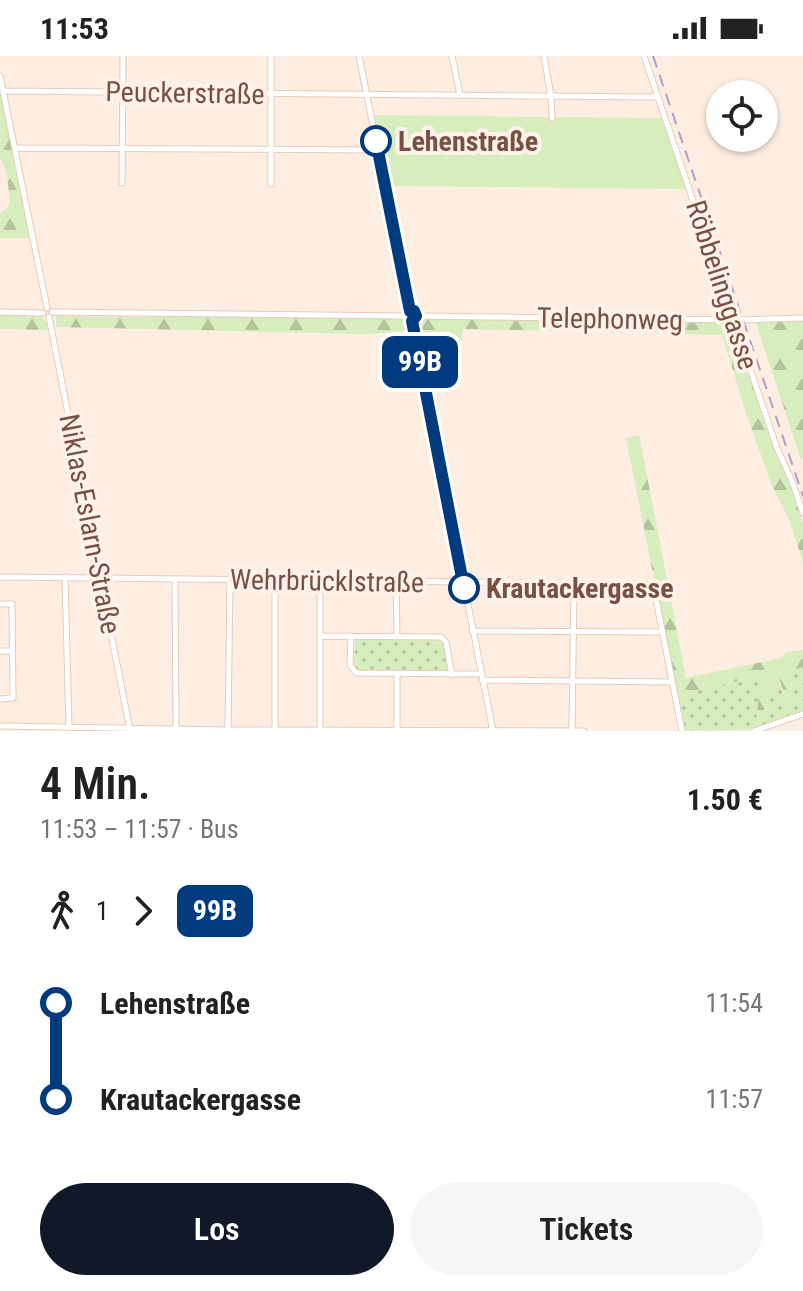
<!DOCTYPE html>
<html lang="de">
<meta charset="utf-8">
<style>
:root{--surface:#fff;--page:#f6f6f6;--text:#222;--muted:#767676;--accent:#111827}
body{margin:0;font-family:"Roboto Condensed",sans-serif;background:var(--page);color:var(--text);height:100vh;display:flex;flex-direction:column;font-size:30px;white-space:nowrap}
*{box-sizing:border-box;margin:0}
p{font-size:26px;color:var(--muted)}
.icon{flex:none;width:44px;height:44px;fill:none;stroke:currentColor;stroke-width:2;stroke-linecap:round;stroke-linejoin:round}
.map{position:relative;height:675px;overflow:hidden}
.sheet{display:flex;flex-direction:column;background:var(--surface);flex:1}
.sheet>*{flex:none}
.badge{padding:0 16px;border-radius:12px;font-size:28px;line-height:52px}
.tools{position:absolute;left:706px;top:24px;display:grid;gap:16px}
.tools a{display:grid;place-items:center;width:72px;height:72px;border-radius:50%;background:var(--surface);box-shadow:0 2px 6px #0004;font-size:40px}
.map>.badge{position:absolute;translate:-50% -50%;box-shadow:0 0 0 4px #fff}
.legs{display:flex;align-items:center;gap:12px;height:88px;padding:0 40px;font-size:26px}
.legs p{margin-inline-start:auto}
.summary{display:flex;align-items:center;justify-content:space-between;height:136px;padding:0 40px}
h1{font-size:44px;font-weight:600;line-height:60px}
.button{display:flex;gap:16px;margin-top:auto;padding:16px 40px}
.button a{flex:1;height:92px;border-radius:48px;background:var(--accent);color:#fff;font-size:32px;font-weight:600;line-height:92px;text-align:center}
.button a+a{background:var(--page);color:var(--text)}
ul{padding:0 40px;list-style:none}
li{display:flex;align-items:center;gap:28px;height:96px;font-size:30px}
li i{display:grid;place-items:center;width:12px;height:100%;margin:0 10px;background:currentColor}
li i::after{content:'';width:20px;height:20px;margin:-10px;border:6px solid;border-radius:50%;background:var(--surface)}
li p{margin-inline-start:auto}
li:first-child i{background:linear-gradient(#0000 50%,currentColor 0)}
li:last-child i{background:linear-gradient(currentColor 50%,#0000 0)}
.status{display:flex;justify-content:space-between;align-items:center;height:56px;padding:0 40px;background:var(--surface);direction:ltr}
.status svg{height:22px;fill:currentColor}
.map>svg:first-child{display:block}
.grass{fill:url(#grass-dots)}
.forest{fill:url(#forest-firs)}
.garden{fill:#d8edbe}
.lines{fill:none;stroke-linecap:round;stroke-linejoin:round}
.minor-casing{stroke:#e5cbbe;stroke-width:7}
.minor{stroke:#fff;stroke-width:5}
.rail{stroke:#af9fc8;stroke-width:2;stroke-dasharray:12 8;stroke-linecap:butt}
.line-1-casing{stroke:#fff;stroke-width:18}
.line-1{stroke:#003b80;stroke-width:12}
.stop-1-dot{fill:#fff;stroke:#003b80;stroke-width:4}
.labels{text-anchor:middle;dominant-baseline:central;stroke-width:8;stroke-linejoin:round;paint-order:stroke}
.street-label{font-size:28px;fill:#785045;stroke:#fff3e9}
.stop-label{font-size:28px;font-weight:bold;fill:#785045;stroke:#fff3e9;text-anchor:start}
</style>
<div class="status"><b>11:53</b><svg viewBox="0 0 49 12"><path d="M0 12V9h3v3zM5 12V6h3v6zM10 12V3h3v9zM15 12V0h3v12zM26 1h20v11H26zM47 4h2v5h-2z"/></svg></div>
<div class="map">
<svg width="803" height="675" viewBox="0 0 803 675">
<defs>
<pattern id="grass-dots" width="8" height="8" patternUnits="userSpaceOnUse" patternTransform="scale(2)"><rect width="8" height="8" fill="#d8edbe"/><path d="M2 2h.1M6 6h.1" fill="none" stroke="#b4c29c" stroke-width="1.8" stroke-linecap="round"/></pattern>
<pattern id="forest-firs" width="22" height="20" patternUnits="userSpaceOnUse" patternTransform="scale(2)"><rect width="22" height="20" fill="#d8edbe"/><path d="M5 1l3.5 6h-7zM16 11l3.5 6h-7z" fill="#b4c29c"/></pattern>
</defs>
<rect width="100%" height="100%" fill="#feeee1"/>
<!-- grass -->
<path class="grass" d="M355 582H438L444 585 449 616 359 615 354 612Z
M803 611V656L748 674 685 675 677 639 761 620 757 666 763 664 775 621H779L783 639 791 631 786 615Z"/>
<!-- forest -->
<path class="forest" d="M0 25 31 182H0V157L7 152 10 146 7 118 0 102Z
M0 259 41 260 47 267 49 274 0 273Z
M56 260 402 262 404 264 406 272 402 276 362 278 56 271Z
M419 263 726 266 733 272 774 393 789 425 803 467V506L790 466 772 430 747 360 722 279 463 273 460 296 420 295 415 270V267Z
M803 264V400L801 404 756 267Z
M639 379 686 622 781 602 787 596 803 594V611L786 615 791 631 789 654 779 621 775 622 763 664 756 666 761 620 677 639 626 382Z"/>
<!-- garden -->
<path class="garden" d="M374 59 662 62 686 133 389 130Z"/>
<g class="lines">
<!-- minor casing -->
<g class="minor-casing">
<path id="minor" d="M359 0 410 255
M452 0 460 39
M544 0 551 40 552 62
M644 0 777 392 792 425 803 457
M0 20 47 252
M3 35 658 41
M15 92 378 94
M122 127 123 0
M271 128V0
M0 256 43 257
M52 256 406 260
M416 260 743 264 803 262
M49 261 130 674
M412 265 493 675
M0 521 653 528 682 675
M65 521 69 671
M175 523 176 673
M396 525 397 580
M0 548H12L13 642 0 643
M472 575 662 576
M321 580 441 581 446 586 452 619
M351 580 350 609 356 617 481 618
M0 595H12
M397 619V675
M482 624 672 626
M0 670 228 674 584 675
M228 674 230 524
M275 674V524
M320 674V525
M572 675 574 528
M754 675 803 658"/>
</g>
<!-- minor -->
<use href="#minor" class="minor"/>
<!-- rail -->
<path class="rail" d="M653 0 803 440"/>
</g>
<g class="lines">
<!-- line-1 casing -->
<g class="line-1-casing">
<path id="line-1" d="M376 85 410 255H414L416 260 412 265 464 532"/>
</g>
<!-- line-1 -->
<use href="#line-1" class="line-1"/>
</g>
<!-- markers -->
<g class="stop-1-dot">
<circle cx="376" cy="85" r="14"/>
<circle cx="464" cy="532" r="14"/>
</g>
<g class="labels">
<!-- street labels -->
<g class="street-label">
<text transform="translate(185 37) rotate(1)">Peuckerstraße</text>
<text transform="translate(722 229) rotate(72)">Röbbelinggasse</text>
<text transform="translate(610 263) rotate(1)">Telephonweg</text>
<text transform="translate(90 468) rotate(79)">Niklas-Eslarn-Straße</text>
<text transform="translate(327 525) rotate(1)">Wehrbrücklstraße</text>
</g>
<!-- stop labels -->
<g class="stop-label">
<text x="398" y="85">Lehenstraße</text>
<text x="486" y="532">Krautackergasse</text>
</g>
</g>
</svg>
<div class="tools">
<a><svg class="icon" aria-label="locate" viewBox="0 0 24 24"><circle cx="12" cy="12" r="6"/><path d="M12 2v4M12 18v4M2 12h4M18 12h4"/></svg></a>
</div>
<b class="badge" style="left:420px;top:306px;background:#003b80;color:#fff">99B</b>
</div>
<section class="sheet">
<div class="summary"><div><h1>4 Min.</h1><p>11:53 – 11:57 · Bus</p></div><b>1.50 €</b></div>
<div class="legs"><svg class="icon" aria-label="walk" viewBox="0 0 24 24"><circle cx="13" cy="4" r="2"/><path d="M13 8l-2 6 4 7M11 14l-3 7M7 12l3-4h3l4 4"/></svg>1<svg class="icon" aria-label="forward" viewBox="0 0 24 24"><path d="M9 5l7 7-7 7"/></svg><b class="badge" style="background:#003b80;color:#fff">99B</b></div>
<ul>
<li><i style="color:#003b80"></i><b>Lehenstraße</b><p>11:54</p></li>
<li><i style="color:#003b80"></i><b>Krautackergasse</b><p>11:57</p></li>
</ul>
<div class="button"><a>Los</a><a>Tickets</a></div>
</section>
